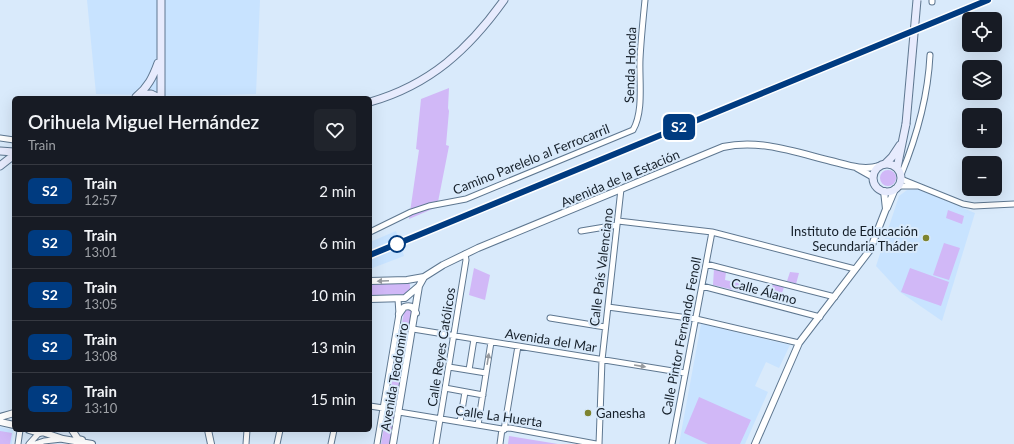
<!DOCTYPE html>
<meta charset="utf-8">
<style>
:root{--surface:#171b24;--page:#20242c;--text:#f1f3f6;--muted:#9ea1a6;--line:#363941}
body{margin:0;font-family:Lato,sans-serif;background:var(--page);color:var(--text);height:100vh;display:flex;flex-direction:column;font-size:15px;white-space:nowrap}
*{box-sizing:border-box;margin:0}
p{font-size:13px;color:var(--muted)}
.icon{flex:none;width:22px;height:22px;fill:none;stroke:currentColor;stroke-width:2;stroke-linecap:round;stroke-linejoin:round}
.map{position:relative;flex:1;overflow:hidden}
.side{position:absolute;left:12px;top:96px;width:360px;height:336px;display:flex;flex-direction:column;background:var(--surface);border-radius:6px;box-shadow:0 4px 16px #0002}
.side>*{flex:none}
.badge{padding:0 8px;border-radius:6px;font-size:14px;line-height:26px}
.fabs{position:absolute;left:962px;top:12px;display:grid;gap:8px}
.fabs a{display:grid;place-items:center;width:40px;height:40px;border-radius:6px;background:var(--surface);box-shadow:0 4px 16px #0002;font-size:20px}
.map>.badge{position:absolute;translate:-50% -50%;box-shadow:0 0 0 2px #fff}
.round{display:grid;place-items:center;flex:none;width:42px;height:42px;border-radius:6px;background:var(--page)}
.summary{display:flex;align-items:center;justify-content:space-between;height:68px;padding:0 16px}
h1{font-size:19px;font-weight:600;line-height:30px}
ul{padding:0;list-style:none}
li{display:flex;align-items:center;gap:12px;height:52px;padding:0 16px;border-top:1px solid var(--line)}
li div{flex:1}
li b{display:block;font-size:15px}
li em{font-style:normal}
li .badge{min-width:44px;font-weight:700;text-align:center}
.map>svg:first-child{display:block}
.built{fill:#c8e3ff}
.green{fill:#d1b8f7}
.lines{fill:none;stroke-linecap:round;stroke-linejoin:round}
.minor-casing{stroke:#5e7790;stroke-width:7}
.tertiary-casing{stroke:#5e7790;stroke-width:8}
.secondary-casing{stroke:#5e7790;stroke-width:9}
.minor{stroke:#fff;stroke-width:5}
.tertiary{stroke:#fff;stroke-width:6}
.secondary{stroke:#e7ebfd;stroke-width:7}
.rail{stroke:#37424d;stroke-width:2;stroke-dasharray:2 4;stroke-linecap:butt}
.secondary-bridge-casing{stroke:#5e7790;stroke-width:9;stroke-linecap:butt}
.secondary-bridge{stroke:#e7ebfd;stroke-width:7}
.oneway{fill:#969a9f}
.line-casing{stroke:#fff;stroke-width:9}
.line{stroke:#003b80;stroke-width:6}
.poi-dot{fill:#7d8430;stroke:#d9eafb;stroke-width:1.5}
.stop-dot{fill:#fff;stroke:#003b80;stroke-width:2}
.labels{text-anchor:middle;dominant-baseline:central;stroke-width:4;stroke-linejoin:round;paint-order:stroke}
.street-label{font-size:13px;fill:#151f29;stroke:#d9eafb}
.poi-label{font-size:13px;fill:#151f29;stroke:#d9eafb;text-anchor:end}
</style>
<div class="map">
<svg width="1014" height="444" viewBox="0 0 1014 444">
<rect width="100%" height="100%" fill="#d9eafb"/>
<!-- built -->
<path class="built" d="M87 0H260L256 94 191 96 96 94Z
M917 189 975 213 942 321 900 292 876 266 899 196 907 190Z
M396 231 404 256 370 269V242Z
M701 324 790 345 779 368 766 362 755 386 768 392 745 444H679Z
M0 427 13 430 12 444H0Z"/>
<!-- green -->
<path class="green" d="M449 88 448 108 449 111 446 145 449 146 437 207 409 219 419 150 416 149 421 99Z
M880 178a8 8 0 1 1 16 0a8 8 0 1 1-16 0Z
M948 210 964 216 962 224 946 218Z
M944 243 960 248 949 280 933 275Z
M474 268 490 275 485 300 469 295Z
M910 268 949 282 941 306 901 292Z
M714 269 726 272 725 280 748 285 747 293 713 285Z
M790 272 799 273 796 284 787 281Z
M409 279 411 294 370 295V285Z
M773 284 784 287 782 293 771 291Z
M409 308 412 310 390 444H381L404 312Z
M699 397 751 420 740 444H708L684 433Z
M0 431 12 433 10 444H0Z
M509 436 558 444H508Z"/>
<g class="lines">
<!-- minor casing -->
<g class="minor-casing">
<path id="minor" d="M932 2V0
M0 138 14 140
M901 175C917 136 928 97 930 55
M901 179 963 204 974 206 1014 204
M899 186H918
M618 221 712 232 855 269
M581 231 617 225
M370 232 411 212 429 206 466 199 633 130C644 111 639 81 640 59 641 39 643 20 645 0
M706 264 835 297
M702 286 820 317
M608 307 696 319 799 343
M550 318 605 327
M413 329 685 373
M449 367 486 373
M469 370 474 339
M445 388 483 395
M370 406 383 408
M399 412 502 429 510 428 596 444
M460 422 465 392
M478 425 491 342
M504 430 518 346
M18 444 20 430
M29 444 39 433
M35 444 44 441 62 439
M246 444 247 430
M277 444 280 430
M331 444 334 430
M377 444 399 314 398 299
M436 444 466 260 465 254
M500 444 502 429
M599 444 602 360 621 189
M672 444 712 232"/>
</g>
<!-- tertiary casing -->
<g class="tertiary-casing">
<path id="tertiary" d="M857 168 873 177
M887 208 895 189
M370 281 407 280 424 277 443 265 478 248 723 147C760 139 795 152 831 161 847 165 863 171 879 166
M370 299 405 298 419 286
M399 314 404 307C410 305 414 307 416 313
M0 417 14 413
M0 422 14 425
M29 430 39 433 44 432
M72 430 78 439 82 440
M208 430 211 444
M42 432 63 439 92 444
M393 444 419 286 424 277
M755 444 799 343 870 250 886 209 884 191"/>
</g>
<!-- secondary casing -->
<g class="secondary-casing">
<path id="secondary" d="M139 95 151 94 159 98
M136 97C148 87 153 77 158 63
M161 98V0
M370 102C430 85 469 49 504 0
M0 151 14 152
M885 164 892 157 900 145
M873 178a14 14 0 1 1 28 0a14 14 0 1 1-28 0Z
M0 166 14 155
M897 168 906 124"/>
</g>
<!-- minor -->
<use href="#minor" class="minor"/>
<!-- tertiary -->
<use href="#tertiary" class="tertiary"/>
<!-- secondary -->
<use href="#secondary" class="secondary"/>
<!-- rail -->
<path class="rail" d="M599 161 988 0"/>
<!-- secondary-bridge casing -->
<g class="secondary-bridge-casing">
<path id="secondary-bridge" d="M906 124 917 0"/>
</g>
<!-- secondary-bridge -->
<use href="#secondary-bridge" class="secondary-bridge"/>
</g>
<!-- one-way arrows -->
<defs><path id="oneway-solid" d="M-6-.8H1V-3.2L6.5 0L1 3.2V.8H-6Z"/></defs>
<g class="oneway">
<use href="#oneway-solid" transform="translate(383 281) rotate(178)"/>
<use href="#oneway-solid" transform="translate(488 359) rotate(-81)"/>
<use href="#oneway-solid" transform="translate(640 366) rotate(9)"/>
</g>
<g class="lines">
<!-- line casing -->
<g class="line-casing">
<path id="line" d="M370 255 988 0"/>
</g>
<!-- line -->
<use href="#line" class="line"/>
</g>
<!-- markers -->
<g class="poi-dot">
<circle cx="926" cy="238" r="4"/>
<circle cx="588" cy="413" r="4"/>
</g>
<circle class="stop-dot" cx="397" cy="244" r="8"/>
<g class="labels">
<!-- street labels -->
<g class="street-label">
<text transform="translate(630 65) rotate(-88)">Senda Honda</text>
<text transform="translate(531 159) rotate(-22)">Camino Parelelo al Ferrocarril</text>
<text transform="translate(620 178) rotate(-23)">Avenida de la Estación</text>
<text transform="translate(601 267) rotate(-83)">Calle País Valenciano</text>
<text transform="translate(764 291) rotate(15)">Calle Álamo</text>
<text transform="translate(681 336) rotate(-79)">Calle Pintor Fernando Fenoll</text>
<text transform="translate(551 340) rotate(9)">Avenida del Mar</text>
<text transform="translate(441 347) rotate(-81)">Calle Reyes Católicos</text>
<text transform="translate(394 377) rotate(-80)">Avenida Teodomiro</text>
<text transform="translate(499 416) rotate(8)">Calle La Huerta</text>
</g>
<!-- poi labels -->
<g class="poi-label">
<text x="918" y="231">Instituto de Educación<tspan x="918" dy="15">Secundaria Tháder</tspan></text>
<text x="596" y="413" text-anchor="start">Ganesha</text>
</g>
</g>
</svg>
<div class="fabs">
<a><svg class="icon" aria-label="locate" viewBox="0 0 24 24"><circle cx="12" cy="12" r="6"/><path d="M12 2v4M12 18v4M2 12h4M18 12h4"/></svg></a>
<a><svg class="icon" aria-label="layers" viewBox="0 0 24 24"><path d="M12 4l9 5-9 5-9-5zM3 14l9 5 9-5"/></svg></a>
<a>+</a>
<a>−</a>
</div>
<b class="badge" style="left:679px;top:127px;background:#003b80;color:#fff">S2</b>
<section class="side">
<div class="summary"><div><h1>Orihuela Miguel Hernández</h1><p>Train</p></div><a class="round"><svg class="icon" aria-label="heart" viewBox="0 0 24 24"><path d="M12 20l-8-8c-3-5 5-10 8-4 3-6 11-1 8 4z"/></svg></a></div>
<ul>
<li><span class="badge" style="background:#003b80;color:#fff">S2</span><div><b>Train</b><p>12:57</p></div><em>2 min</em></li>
<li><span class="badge" style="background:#003b80;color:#fff">S2</span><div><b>Train</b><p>13:01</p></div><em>6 min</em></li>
<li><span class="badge" style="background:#003b80;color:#fff">S2</span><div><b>Train</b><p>13:05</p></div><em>10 min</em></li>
<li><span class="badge" style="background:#003b80;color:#fff">S2</span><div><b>Train</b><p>13:08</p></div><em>13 min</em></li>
<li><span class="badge" style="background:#003b80;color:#fff">S2</span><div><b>Train</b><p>13:10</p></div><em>15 min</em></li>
</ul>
</section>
</div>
